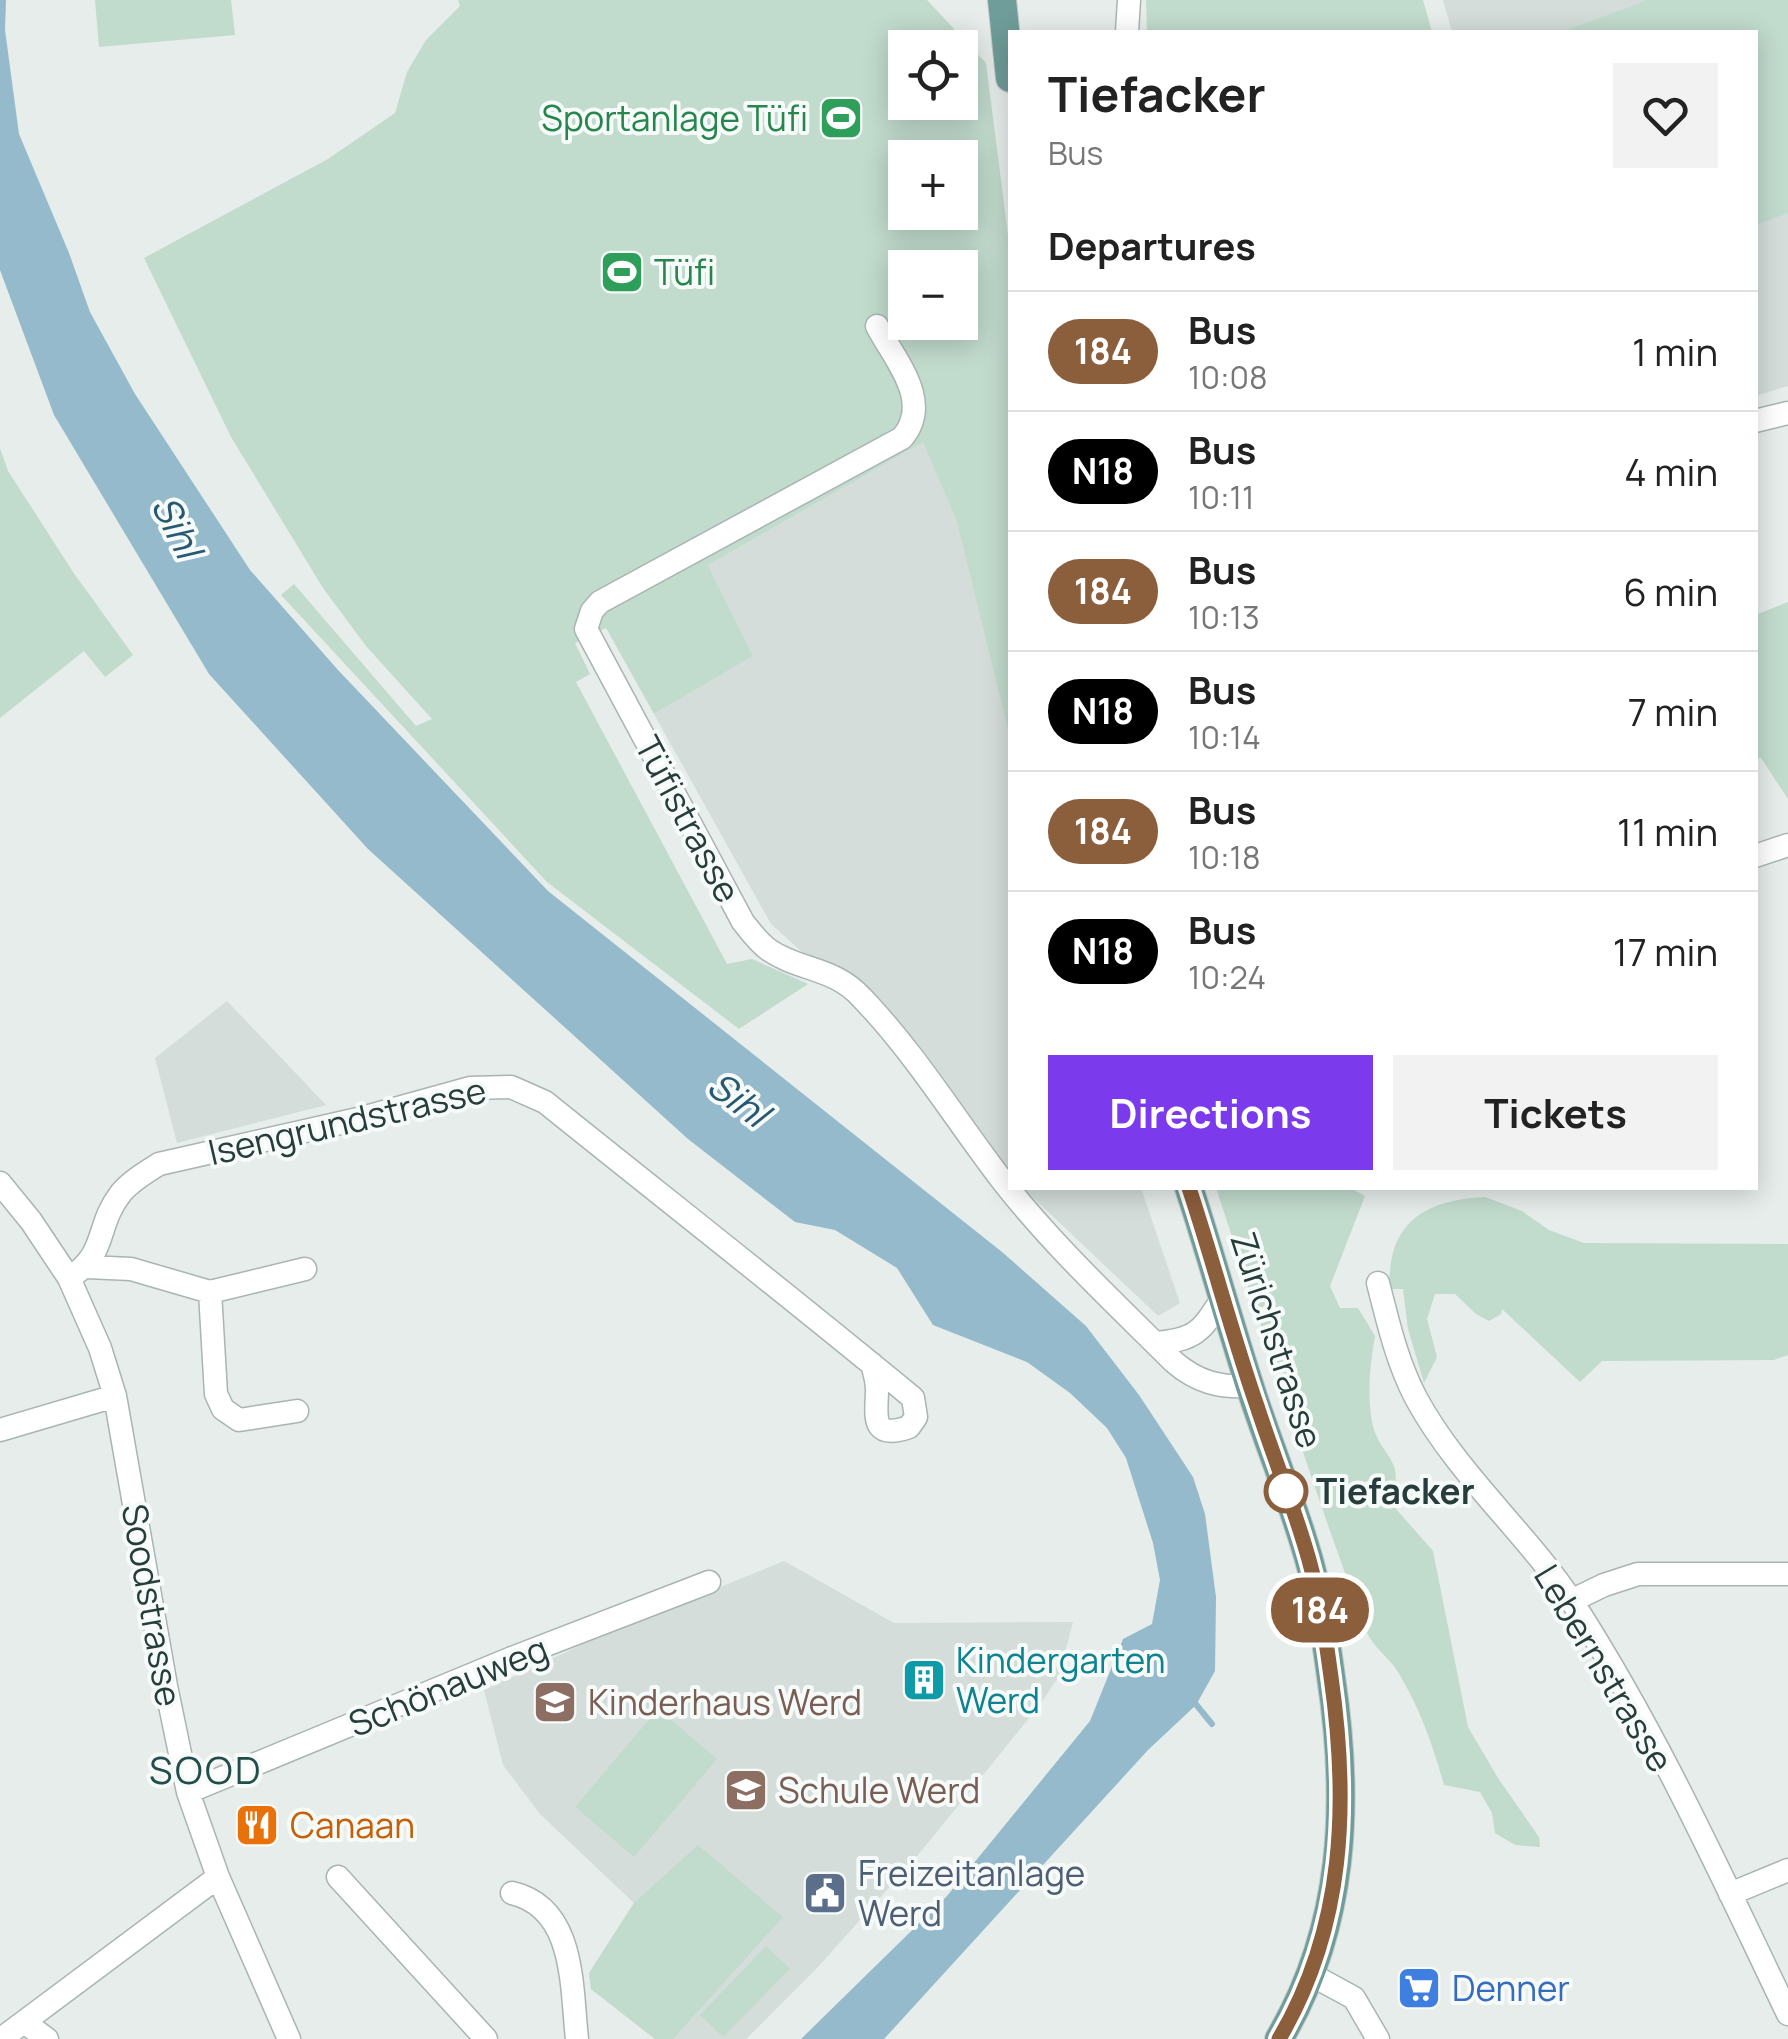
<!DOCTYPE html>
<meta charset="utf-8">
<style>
:root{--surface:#fff;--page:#f2f2f2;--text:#222;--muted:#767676;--line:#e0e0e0;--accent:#7c3aed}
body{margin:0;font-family:Manrope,sans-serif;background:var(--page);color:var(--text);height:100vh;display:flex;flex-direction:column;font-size:38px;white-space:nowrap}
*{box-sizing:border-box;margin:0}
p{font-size:32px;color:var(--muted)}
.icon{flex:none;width:55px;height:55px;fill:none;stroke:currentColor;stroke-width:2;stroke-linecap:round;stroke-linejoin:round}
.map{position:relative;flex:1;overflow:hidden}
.drawer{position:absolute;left:1008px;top:30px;width:750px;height:1160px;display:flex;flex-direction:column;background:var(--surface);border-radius:0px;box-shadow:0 5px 25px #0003}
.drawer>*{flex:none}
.badge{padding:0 20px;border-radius:32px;font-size:35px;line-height:65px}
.fabs{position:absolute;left:888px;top:30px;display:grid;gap:20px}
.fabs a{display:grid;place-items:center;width:90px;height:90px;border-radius:0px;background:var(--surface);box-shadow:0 5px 25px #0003;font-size:50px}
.map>.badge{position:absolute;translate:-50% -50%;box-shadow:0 0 0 5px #fff}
h2{padding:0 40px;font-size:38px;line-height:90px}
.round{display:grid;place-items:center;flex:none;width:105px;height:105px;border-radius:0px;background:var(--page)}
.summary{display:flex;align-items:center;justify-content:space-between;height:170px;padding:0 40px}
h1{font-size:48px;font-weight:700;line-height:75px}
.cta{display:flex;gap:20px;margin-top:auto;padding:20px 40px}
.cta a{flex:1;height:115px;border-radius:0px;background:var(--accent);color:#fff;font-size:40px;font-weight:700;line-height:115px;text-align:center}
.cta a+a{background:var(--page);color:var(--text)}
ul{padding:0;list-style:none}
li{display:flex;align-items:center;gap:30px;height:120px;padding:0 40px;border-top:2px solid var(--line)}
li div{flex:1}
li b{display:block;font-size:38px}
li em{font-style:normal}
li .badge{min-width:110px;font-weight:700;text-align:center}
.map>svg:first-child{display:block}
.built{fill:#d4ddda}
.green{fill:#c1dbcd;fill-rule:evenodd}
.water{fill:#94bacb}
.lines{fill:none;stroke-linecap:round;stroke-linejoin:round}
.stream{stroke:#94bacb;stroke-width:6}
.minor-casing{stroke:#a9b5b3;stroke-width:25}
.major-casing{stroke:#c3c9c8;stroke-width:30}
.minor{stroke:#fff;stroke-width:22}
.major{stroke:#6f9d99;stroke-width:28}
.line-casing{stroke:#fff;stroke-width:22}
.line{stroke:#8b5e3c;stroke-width:15}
.stop-dot{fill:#fff;stroke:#8b5e3c;stroke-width:5}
.labels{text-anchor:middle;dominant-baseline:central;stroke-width:8;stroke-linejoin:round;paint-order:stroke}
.leisure-label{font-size:35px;fill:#27864d;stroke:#f6faf8;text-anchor:end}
.street-label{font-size:35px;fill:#273d3b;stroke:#f6faf8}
.stop-label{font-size:35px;font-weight:bold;fill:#273d3b;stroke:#f6faf8;text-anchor:start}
.culture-label{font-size:35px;fill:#0d838f;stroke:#f6faf8;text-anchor:start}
.education-label{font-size:35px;fill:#785e54;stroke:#f6faf8;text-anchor:start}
.food-label{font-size:35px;fill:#c56008;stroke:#f6faf8;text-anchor:start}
.service-label{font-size:35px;fill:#4e5e75;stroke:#f6faf8;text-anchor:start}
.shop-label{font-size:35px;fill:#366cbe;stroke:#f6faf8;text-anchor:start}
.water-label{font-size:38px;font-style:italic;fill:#275973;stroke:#f6faf8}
.neighbourhood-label{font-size:38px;letter-spacing:2.5px;fill:#244d4a;stroke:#f6faf8}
</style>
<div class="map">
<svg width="1788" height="2039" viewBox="0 0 1788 2039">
<rect width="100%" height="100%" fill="#e6edeb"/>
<!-- built -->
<path class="built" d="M1443 0H1788V386L1755 396V32H1452Z
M924 441 956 519 1010 738V1172L881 1023 771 924 654 714 753 656 708 565Z
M227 1001 326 1105 177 1143 155 1058Z
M1023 1188H1141L1180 1303 1158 1316Z
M784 1561 894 1623 1073 1622 1059 1676 1039 1706 918 1855 818 1967 746 2039H655L591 1989 589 1973 634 1903 540 1814 503 1765 484 1690 603 1635Z"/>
<!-- green -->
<path class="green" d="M95 0H231L235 35 99 47Z
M458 0H927L986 63 1010 251V738L956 519 923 442 708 565 753 656 654 714 606 628 575 643 590 674 576 682 727 964 752 959 808 984 739 1029 547 882 281 595 294 584 416 726 432 719 366 646 323 588 231 437 144 258 328 159 395 113 407 72 426 40 460 6ZM905 48H960V102H905ZM905 158H960V212H905ZM905 268H960V322H905Z
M1146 0H1423L1432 32H1147Z
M1648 0H1788V213L1755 225V32H1562Z
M0 448 8 471 73 572 133 655 105 677 84 651 0 718Z
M1788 602V799L1761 758 1755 759V615Z
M1216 1188H1351L1365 1196 1330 1286 1340 1308H1358L1375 1336C1370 1366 1367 1392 1372 1422 1379 1457 1409 1460 1389 1501L1433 1551 1468 1727 1498 1778 1539 1837 1540 1847 1515 1845 1495 1833 1492 1813 1480 1792 1444 1785C1433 1746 1420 1708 1398 1672 1389 1657 1372 1647 1366 1630 1311 1484 1265 1335 1216 1188Z
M1485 1197 1522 1211 1549 1230 1584 1243 1788 1244V1355L1774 1360 1602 1361 1580 1382 1502 1309 1501 1314 1489 1321 1476 1314 1455 1294H1435L1427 1319 1437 1357 1424 1383 1408 1329 1403 1289H1388C1390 1276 1390 1261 1394 1249 1408 1208 1447 1199 1485 1197Z
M658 1709 717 1759 634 1857 575 1807Z
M698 1845 783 1917 673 2039H655L591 1989 589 1973 634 1903Z
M766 1946 790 1969 723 2037 700 2015Z"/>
<!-- water -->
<path class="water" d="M0 0H6L5 30 19 134 69 253 90 312 135 394 250 570 338 670 548 891 1002 1252 1086 1326 1139 1395 1193 1477 1205 1514 1216 1597 1215 1671 1196 1705 1148 1750 884 2039H801L947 1896 1090 1721 1123 1639 1152 1624 1160 1580 1153 1543 1126 1458 1107 1428 1070 1393 1027 1362 933 1325 897 1268 835 1230 795 1222 688 1139 368 849 209 674 54 415 0 270Z"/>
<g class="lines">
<!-- stream -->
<path class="stream" d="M1194 1702 1212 1724"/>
<!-- minor casing -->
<g class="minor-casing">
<path id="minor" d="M1127 32 1129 0
M877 326C896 362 933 402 902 438L600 602 592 611 586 629 743 922C751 932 758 942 769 950 800 971 834 967 862 998 915 1053 955 1119 1001 1179 1053 1246 1115 1303 1174 1362 1197 1382 1220 1388 1250 1386
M1755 421 1788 413
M1755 856 1788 845
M0 1183 31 1221 69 1278 100 1348 115 1396 166 1686 188 1792 218 1877 289 2039
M87 1267 131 1269 210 1292 305 1269
M69 1278C108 1254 95 1226 121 1193 131 1181 145 1173 159 1164L358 1119 470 1088 511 1087 545 1102C668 1201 792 1298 913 1398L916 1417 909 1427C869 1441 877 1414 877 1389 877 1381 874 1371 872 1364
M1378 1283C1388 1322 1397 1362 1416 1398 1457 1474 1526 1532 1573 1603 1657 1733 1721 1875 1788 2014
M210 1292 216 1394 223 1409 239 1420 297 1411
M1155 1343C1195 1340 1201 1332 1222 1299
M0 1430 115 1396
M1571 1601 1604 1585 1638 1574H1788
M188 1792 512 1658 709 1582
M338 1877 486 2039
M512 1893C576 1908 571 1987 577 2039
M1730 1894 1788 1870
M1310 1974 1354 1998 1378 2039
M24 2022 47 2039
M1 2039 218 1877"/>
</g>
<!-- major casing -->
<g class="major-casing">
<path id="major" d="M1002 0 1010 78
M1189 1188C1212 1258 1231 1329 1254 1399 1270 1447 1289 1494 1304 1543 1318 1587 1325 1632 1331 1677 1350 1803 1345 1927 1279 2039"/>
</g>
<!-- minor -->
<use href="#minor" class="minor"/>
<!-- major -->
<use href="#major" class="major"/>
</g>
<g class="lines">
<!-- line casing -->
<g class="line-casing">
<path id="line" d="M1189 1188C1213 1260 1232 1334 1257 1406 1272 1452 1290 1497 1304 1543 1318 1587 1325 1632 1331 1677 1349 1803 1345 1927 1279 2039"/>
</g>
<!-- line -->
<use href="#line" class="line"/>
</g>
<!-- icons -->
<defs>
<g id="stadium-square" transform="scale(2.25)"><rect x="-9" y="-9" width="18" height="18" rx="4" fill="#2e9e5b" stroke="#f6faf8"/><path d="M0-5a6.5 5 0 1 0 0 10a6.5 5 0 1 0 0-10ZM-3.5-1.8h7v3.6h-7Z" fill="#fff"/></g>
<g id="building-square" transform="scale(2.25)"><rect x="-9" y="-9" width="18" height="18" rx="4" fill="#0f9aa8" stroke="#f6faf8"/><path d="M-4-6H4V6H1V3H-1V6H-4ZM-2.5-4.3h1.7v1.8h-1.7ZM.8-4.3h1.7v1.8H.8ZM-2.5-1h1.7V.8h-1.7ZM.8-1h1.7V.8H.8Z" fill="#fff"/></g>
<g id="school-square" transform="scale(2.25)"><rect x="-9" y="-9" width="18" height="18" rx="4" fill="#8d6e63" stroke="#f6faf8"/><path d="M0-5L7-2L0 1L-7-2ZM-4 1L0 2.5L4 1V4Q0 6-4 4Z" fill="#fff"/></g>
<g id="restaurant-square" transform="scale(2.25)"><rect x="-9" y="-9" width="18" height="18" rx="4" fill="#e8710a" stroke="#f6faf8"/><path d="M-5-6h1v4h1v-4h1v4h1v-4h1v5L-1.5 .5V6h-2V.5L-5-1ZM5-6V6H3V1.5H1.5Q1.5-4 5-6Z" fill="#fff"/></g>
<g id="civic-square" transform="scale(2.25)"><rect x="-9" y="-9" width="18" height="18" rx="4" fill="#5c6f8a" stroke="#f6faf8"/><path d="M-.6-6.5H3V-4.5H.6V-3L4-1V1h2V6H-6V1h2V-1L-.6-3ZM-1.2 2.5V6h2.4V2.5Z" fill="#fff"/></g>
<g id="supermarket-square" transform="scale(2.25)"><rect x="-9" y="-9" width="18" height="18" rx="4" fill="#3f7fe0" stroke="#f6faf8"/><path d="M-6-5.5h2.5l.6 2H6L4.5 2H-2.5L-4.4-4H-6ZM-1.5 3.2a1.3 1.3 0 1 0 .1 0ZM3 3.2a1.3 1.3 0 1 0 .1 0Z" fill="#fff"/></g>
</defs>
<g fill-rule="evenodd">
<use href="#stadium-square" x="841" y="118"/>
<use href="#stadium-square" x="622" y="272"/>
<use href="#building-square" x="924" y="1680"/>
<use href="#school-square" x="555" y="1702"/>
<use href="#school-square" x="746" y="1790"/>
<use href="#restaurant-square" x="257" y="1825"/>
<use href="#civic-square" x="825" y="1893"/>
<use href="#supermarket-square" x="1419" y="1988"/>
</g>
<!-- markers -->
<circle class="stop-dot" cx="1286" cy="1491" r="20"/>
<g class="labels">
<!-- leisure labels -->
<g class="leisure-label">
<text x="808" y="118">Sportanlage Tüfi</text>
<text x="654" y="272" text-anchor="start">Tüfi</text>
</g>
<!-- street labels -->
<g class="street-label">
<text transform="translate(688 819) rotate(62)">Tüfistrasse</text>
<text transform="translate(347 1121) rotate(-13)">Isengrundstrasse</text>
<text transform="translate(1277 1340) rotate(72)">Zürichstrasse</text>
<text transform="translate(152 1605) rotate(80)">Soodstrasse</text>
<text transform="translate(1604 1668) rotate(59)">Lebernstrasse</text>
<text transform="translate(448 1686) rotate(-22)">Schönauweg</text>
</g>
<!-- stop labels -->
<g class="stop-label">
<text x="1316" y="1491">Tiefacker</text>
</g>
<!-- culture labels -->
<g class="culture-label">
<text x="956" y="1660">Kindergarten<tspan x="956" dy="40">Werd</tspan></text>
</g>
<!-- education labels -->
<g class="education-label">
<text x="588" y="1702">Kinderhaus Werd</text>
<text x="778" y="1790">Schule Werd</text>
</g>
<!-- food labels -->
<g class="food-label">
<text x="290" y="1825">Canaan</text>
</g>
<!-- service labels -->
<g class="service-label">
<text x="858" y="1873">Freizeitanlage<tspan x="858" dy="40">Werd</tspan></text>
</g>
<!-- shop labels -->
<g class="shop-label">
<text x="1452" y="1988">Denner</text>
</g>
<!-- water labels -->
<g class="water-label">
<text transform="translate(178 526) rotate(63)">Sihl</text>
<text transform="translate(739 1098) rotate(37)">Sihl</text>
</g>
<!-- neighbourhood labels -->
<g class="neighbourhood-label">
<text x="206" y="1769">SOOD</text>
</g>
</g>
</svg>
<div class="fabs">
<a><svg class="icon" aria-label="locate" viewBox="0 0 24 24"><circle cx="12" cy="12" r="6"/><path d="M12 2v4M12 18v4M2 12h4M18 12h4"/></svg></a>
<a>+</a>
<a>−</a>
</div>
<b class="badge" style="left:1320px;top:1610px;background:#8b5e3c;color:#fff">184</b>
<section class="drawer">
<div class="summary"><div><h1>Tiefacker</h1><p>Bus</p></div><a class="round"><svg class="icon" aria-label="heart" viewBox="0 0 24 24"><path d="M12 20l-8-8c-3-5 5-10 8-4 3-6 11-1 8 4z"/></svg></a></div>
<h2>Departures</h2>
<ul>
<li><span class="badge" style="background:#8b5e3c;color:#fff">184</span><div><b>Bus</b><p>10:08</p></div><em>1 min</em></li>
<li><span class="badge" style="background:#000;color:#fff">N18</span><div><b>Bus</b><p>10:11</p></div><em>4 min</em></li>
<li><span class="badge" style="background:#8b5e3c;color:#fff">184</span><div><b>Bus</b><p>10:13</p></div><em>6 min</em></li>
<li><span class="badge" style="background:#000;color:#fff">N18</span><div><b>Bus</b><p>10:14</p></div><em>7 min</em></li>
<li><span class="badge" style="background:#8b5e3c;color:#fff">184</span><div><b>Bus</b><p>10:18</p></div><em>11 min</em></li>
<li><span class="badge" style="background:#000;color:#fff">N18</span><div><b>Bus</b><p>10:24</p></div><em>17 min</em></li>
</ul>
<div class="cta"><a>Directions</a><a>Tickets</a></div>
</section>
</div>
